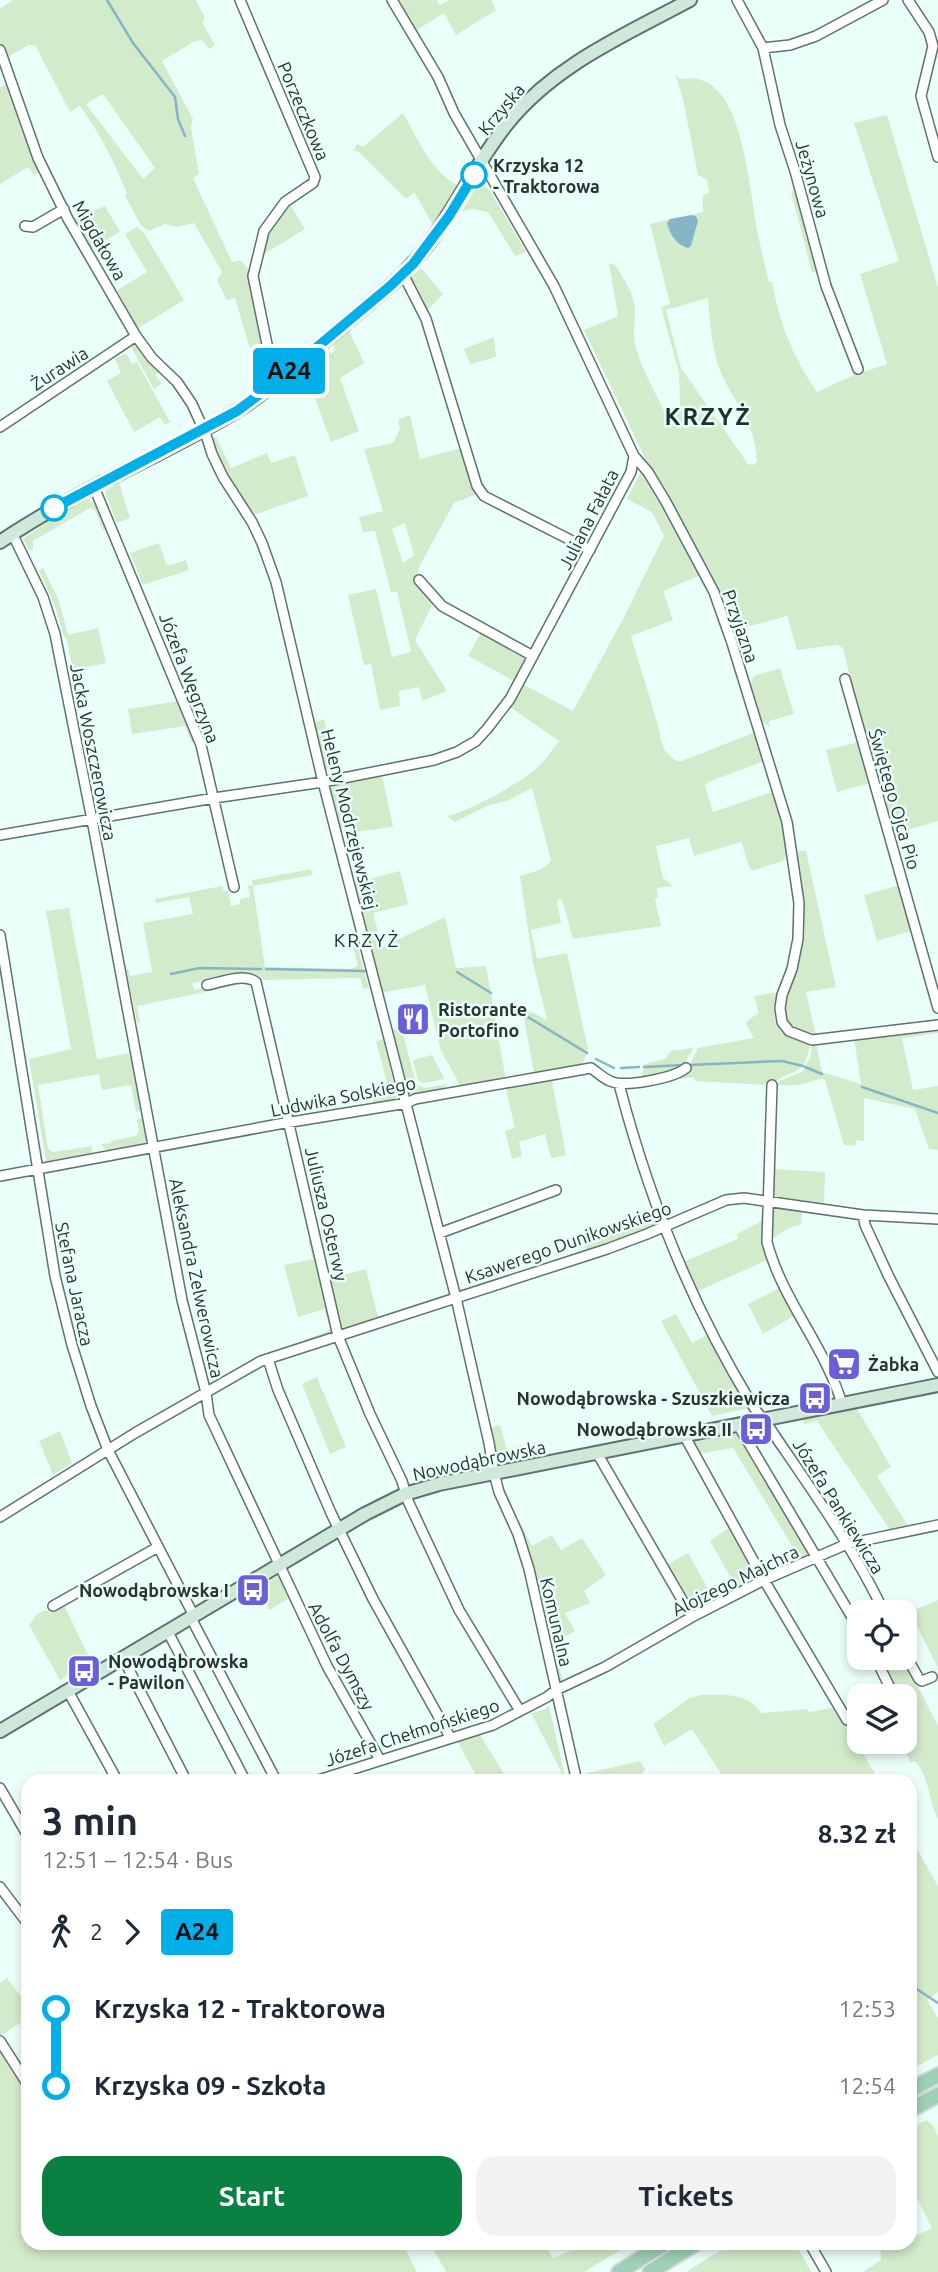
<!DOCTYPE html>
<meta charset="utf-8">
<style>
:root{--surface:#fff;--page:#f2f2f3;--text:#1f2937;--muted:#747a83;--accent:#0b8043}
body{margin:0;font-family:Ubuntu,sans-serif;background:var(--page);color:var(--text);height:100vh;display:flex;flex-direction:column;font-size:26px;white-space:nowrap}
*{box-sizing:border-box;margin:0}
p{font-size:23px;color:var(--muted)}
.icon{flex:none;width:38px;height:38px;fill:none;stroke:currentColor;stroke-width:2;stroke-linecap:round;stroke-linejoin:round}
.map{position:relative;flex:1;overflow:hidden}
.drawer{position:absolute;left:21px;top:1774px;width:896px;height:476px;display:flex;flex-direction:column;background:var(--surface);border-radius:21px;box-shadow:0 4px 10px #0003}
.drawer>*{flex:none}
.badge{padding:0 14px;border-radius:5px;font-size:24px;line-height:46px}
.buttons{position:absolute;left:847px;top:1600px;display:grid;gap:14px}
.buttons a{display:grid;place-items:center;width:70px;height:70px;border-radius:14px;background:var(--surface);box-shadow:0 4px 10px #0003;font-size:35px}
.map>.badge{position:absolute;translate:-50% -50%;box-shadow:0 0 0 4px #fff}
.legs{display:flex;align-items:center;gap:10px;height:77px;padding:0 21px;font-size:23px}
.legs p{margin-inline-start:auto}
.summary{display:flex;align-items:center;justify-content:space-between;height:119px;padding:0 21px}
h1{font-size:38px;font-weight:600;line-height:52px}
.action{display:flex;gap:14px;margin-top:auto;padding:14px 21px}
.action a{flex:1;height:80px;border-radius:21px;background:var(--accent);color:#fff;font-size:28px;font-weight:600;line-height:80px;text-align:center}
.action a+a{background:var(--page);color:var(--text)}
ul{padding:0 21px;list-style:none}
li{display:flex;align-items:center;gap:24px;height:77px;font-size:26px}
li i{display:grid;place-items:center;width:10px;height:100%;margin:0 9px;background:currentColor}
li i::after{content:'';width:18px;height:18px;margin:-9px;border:5px solid;border-radius:50%;background:var(--surface)}
li p{margin-inline-start:auto}
li:first-child i{background:linear-gradient(#0000 50%,currentColor 0)}
li:last-child i{background:linear-gradient(currentColor 50%,#0000 0)}
.map>svg:first-child{display:block}
.green{fill:#d2ebca;fill-rule:evenodd}
.water{fill:#85b5c6}
.lines{fill:none;stroke-linecap:round;stroke-linejoin:round}
.stream{stroke:#85b5c6;stroke-width:2.5}
.street-casing{stroke:#5d736e;stroke-width:12}
.secondary-casing{stroke:#5d736e;stroke-width:16}
.primary-casing{stroke:#d9dada;stroke-width:18}
.street{stroke:#fff;stroke-width:9}
.secondary{stroke:#cee8da;stroke-width:12}
.primary{stroke:#9dd0b5;stroke-width:14}
.line-1-casing{stroke:#fff;stroke-width:16}
.line-1{stroke:#03afe9;stroke-width:10}
.stop-1-dot{fill:#fff;stroke:#03afe9;stroke-width:3.5}
.labels{text-anchor:middle;dominant-baseline:central;stroke-width:5;stroke-linejoin:round;paint-order:stroke}
.street-label{font-size:18px;fill:#2a3432;stroke:#ebfffa}
.stop-label{font-size:18px;font-weight:bold;fill:#2a3432;stroke:#ebfffa;text-anchor:start}
.poi-label{font-size:18px;font-weight:bold;fill:#2a3432;stroke:#ebfffa;text-anchor:start}
.neighbourhood-label{font-size:19px;letter-spacing:2px;fill:#1d312d;stroke:#ebfffa}
.district-label{font-size:24px;font-weight:bold;letter-spacing:2px;fill:#1d312d;stroke:#ebfffa}
</style>
<div class="map">
<svg width="938" height="2272" viewBox="0 0 938 2272">
<rect width="100%" height="100%" fill="#ebfffa"/>
<!-- green -->
<path class="green" d="M13 0H196L205 18 202 23 215 45 209 49 202 40 195 41 162 61 193 119 191 127 199 174 193 178 232 262 240 260 249 270V286L263 345 250 349 235 298 227 300 217 280 222 272 194 223 177 227 165 224 149 231 140 224 125 195 127 194C115 162 100 134 80 106L70 112 35 45H29L5 58 0 45V9ZM103 94 155 168 143 179 86 104Z
M395 0H437L440 5 449 0H491L496 10 456 35 444 13 415 31Z
M675 73 680 79C698 76 711 81 722 96 743 122 751 191 756 225 760 244 764 263 769 282H772C780 325 793 356 817 392L854 375 887 364 860 274 899 261 854 123 887 115 938 288V821L893 834 855 698 843 648 837 645 797 650 787 616 740 629 749 659H744L738 652 728 618 732 607 729 597H722L719 594 682 523 642 460 645 458 584 330 618 316 609 263 615 265C624 279 636 296 635 314 635 328 632 336 637 351 643 372 655 391 664 411L669 412 680 407 679 373 661 307 670 304 650 224 670 219 668 223C670 234 675 240 683 247L691 246 698 221 696 216 691 215 703 212V195L709 193 707 180 698 175 683 99ZM708 298C710 319 711 341 717 362 729 400 756 418 757 462L753 465 748 464 681 368 666 310Z
M10 82 41 171 34 175 28 167 0 184V87Z
M403 113C418 139 431 172 459 186L433 225 414 192 406 199 360 153 354 150 357 144 363 147Z
M481 185 489 189 526 252 515 256 488 212 474 209 462 211 476 187Z
M798 190 818 271 812 273 791 191Z
M289 203 305 229 259 257 266 235Z
M105 206 120 232 90 249 74 219Z
M137 227 144 233 184 300 135 330C129 316 125 303 117 290L147 272 125 234Z
M421 268 443 294 426 312 410 278Z
M349 330 364 363 340 378 359 431 331 442 304 369 328 349 331 354 335 350 333 345Z
M494 337 496 357 470 364 464 349Z
M133 344 140 348 161 371 155 375 162 384 154 389 131 347 0 433V430Z
M126 353 132 364 137 362 170 422 165 425 160 417 134 432 107 381 121 373 115 359Z
M410 415 420 459 461 448 477 494 454 503 419 567C413 589 424 586 434 601L415 640 447 691 422 701 419 687 399 691 400 706 380 710 371 664 364 665 348 595 376 589 392 657 411 652 397 592H391L375 531 363 532 359 517 383 511 364 449 393 443 400 429 398 420ZM405 523 414 555 403 563 392 529Z
M216 437 231 468 267 453 271 463 295 455 308 496 253 515 224 472 212 438Z
M641 472C658 485 689 552 701 575L663 591 673 620 631 636 660 732C660 746 667 756 679 762L756 732 765 761 708 782 705 786 713 812 775 791 789 853 783 861 751 871 741 842 694 856 689 838 656 846 663 878 673 886 657 888 658 897 655 899 661 926 573 939 562 899H559L557 901 561 923 531 930 537 959 567 953 588 1049 583 1063 578 1066 534 1074 522 1007 547 1020 533 963 520 876C531 872 545 871 551 860L532 788 509 800 487 806 455 822 447 816C468 812 522 782 538 767 546 759 552 750 559 741L510 707 524 685 573 711 623 619 664 536 652 512 627 499Z
M119 483 130 518 117 523 105 492Z
M88 499 93 503 96 502 107 528 103 530 95 510 90 508 33 541V550H29L23 539 56 516Z
M159 543 167 566 186 560 189 570 143 585 130 553Z
M43 568 59 601 68 635 98 628 106 663 73 670 66 637H64L55 606 39 570Z
M481 632 525 657 527 660 516 682 468 656Z
M780 668 794 714 769 721 770 727 759 720 749 686 754 676Z
M179 701 196 741 192 743 185 726 132 734 128 709Z
M324 719 337 773 325 770 314 723Z
M859 742 870 783 837 792 826 750Z
M382 775 393 827 353 832 352 827 340 829 330 792 331 788 339 782Z
M800 851H806L836 987 806 992 816 1035H807L788 1025C782 1005 788 998 791 978 799 938 805 895 797 855Z
M311 869 312 875 253 886 265 967 350 969 358 966 353 947 357 945 369 988 363 989 360 978 262 980 261 976 245 975 192 983 194 990 233 982 234 986 137 1006 140 1023 137 1022 126 969H128L130 976 152 972 143 923 193 914 189 897 156 903 155 899 222 886 223 891H228L231 906 240 904V899L250 897 248 886 253 885 252 880Z
M400 871 408 904 373 913 378 932 369 934 366 932 354 883Z
M900 885 911 931 877 941 864 895Z
M69 908 97 1059 131 1053 142 1110 136 1112 131 1085 102 1090 99 1074 38 1085 48 1149 53 1152 92 1146V1155L54 1162 46 1161 29 1059 71 1049 46 911Z
M445 917 456 968 486 966 506 1080 459 1088 458 1081 441 1051 425 985 384 992 381 990 369 942 370 939 379 937 382 947Z
M780 992C778 1000 773 1013 775 1021 779 1034 799 1041 810 1042 805 1079 793 1067 770 1085L695 1081 694 1077 623 1088 625 1086 687 1071 698 1048 754 1038 746 1024 748 1020 759 1013 754 996Z
M401 1026 416 1084 425 1088 447 1084 442 1090 413 1095 408 1093 392 1030Z
M938 1028V1033L902 1038 913 1090 938 1086V1150L929 1149 915 1109 864 1098V1141L856 1140 855 1146 844 1145 825 1080 822 1078 799 1085H776L780 1081 802 1072 811 1056 812 1043H816L822 1072 861 1084 854 1037Z
M383 1039 398 1098 391 1102 374 1105 372 1094 385 1092 388 1087 376 1041Z
M693 1048C678 1078 672 1073 641 1077L645 1064 665 1059 671 1051Z
M432 1055 445 1079 423 1083 418 1080 413 1060Z
M551 1076 566 1155 551 1158 545 1134 519 1142 522 1156 512 1159 505 1131 515 1128 505 1085Z
M141 1118 144 1120 147 1141 145 1144 107 1152 101 1144 110 1143 111 1141 136 1136 139 1132 137 1119Z
M774 1169 825 1172 824 1205 821 1206 778 1199 773 1192Z
M774 1207 802 1212 801 1224 789 1228 770 1240 771 1209Z
M656 1213 659 1224 587 1252 582 1242Z
M764 1220 767 1260 696 1292 683 1262 738 1239 737 1234Z
M308 1240H312L332 1328 330 1334 308 1341 304 1339H308L328 1331 330 1328 324 1309 298 1317 284 1265 313 1259Z
M366 1269 378 1317 345 1328 338 1323 329 1279Z
M782 1287 797 1314 763 1334 748 1304Z
M676 1314 692 1343 708 1334 749 1408 712 1416 661 1321Z
M317 1377 346 1447 330 1454 302 1384Z
M856 1409 858 1410 891 1467 877 1476 908 1526 890 1530 817 1421 805 1424 803 1419Z
M500 1425 507 1449 543 1442 545 1447 496 1459 490 1428Z
M60 1431 72 1463 53 1475 39 1441Z
M736 1433H739L811 1554 800 1559 733 1448 698 1454 692 1441Z
M519 1521 532 1546 552 1535 561 1550 582 1538 606 1575 584 1591 590 1603 565 1613 575 1631 554 1643 563 1683 559 1682 534 1571 517 1522Z
M730 1527 758 1577 756 1580 738 1590 710 1541Z
M688 1553 715 1601 695 1612 691 1611 665 1566Z
M281 1574 292 1597 269 1610 258 1589Z
M938 1600V1669L923 1679 920 1678 905 1650V1646L921 1677 938 1668 910 1612Z
M64 1605 91 1661 60 1680 29 1625 36 1615 45 1610 52 1613Z
M878 1657H904L924 1683 918 1687 938 1726V1819C928 1802 930 1774 914 1761L911 1763 900 1741H905V1696H894Z
M700 1695C723 1695 748 1692 761 1713L807 1709 809 1712 836 1707 879 1781H726L692 1729 664 1746 653 1724 690 1698Z
M549 1706 566 1781H563L561 1771 531 1713 544 1710Z
M479 1733 508 1781H479L456 1739Z
M640 1761 645 1770 639 1777 643 1781H582L581 1777 584 1774Z
M910 1836 938 1886V1992L927 2000 938 2018V2055L910 2070V2031L917 2018 910 1999Z
M7 1978 28 2006V2018L0 2036V1983Z
M0 2044 28 2084V2244H403L417 2272H0Z
M926 2120 932 2124 938 2136V2272H863L881 2260 880 2244H910V2233L913 2237 932 2228 910 2184V2129Z
M430 2244H544L553 2258 576 2248 575 2244H630L584 2272H446Z
M731 2244H796L811 2272H686Z"/>
<!-- water -->
<path class="water" d="M691 215 696 216 698 221 691 246 688 248C676 245 670 234 667 223L670 219Z"/>
<g class="lines">
<!-- stream -->
<path class="stream" d="M107 0 133 43 175 97 178 119 185 136
M266 969 365 971
M457 972 491 993
M171 974 200 968 261 969
M523 1014 587 1053
M596 1059 614 1068
M690 1065 782 1061 803 1066
M644 1067 683 1065
M805 1067 822 1074
M621 1068 639 1067
M862 1087 938 1113
M910 1983 915 1988 938 2003"/>
<!-- street casing -->
<g class="street-casing">
<path id="street" d="M240 0 315 177 313 183 285 202 264 231 253 276 268 349 280 378
M392 0 438 77 454 113 554 286 634 456 648 472 666 502 714 592 732 643 787 822 799 903 798 939 792 969 782 995 780 1008 782 1022 789 1031 812 1040 938 1025
M737 0 763 48 780 125 795 171 826 286 858 369
M908 0 929 32 933 46 921 96 938 157
M763 48 790 45 816 36 883 0
M0 50 38 158 68 219 136 336 152 358 177 382 192 404 206 435 212 454 223 477 252 522 262 543 276 582 323 782 456 1298 489 1443 494 1473 499 1492 518 1534 529 1569 577 1782
M25 226 33 227 64 209
M403 274 426 319 477 486 484 496 590 550
M0 427 136 336
M94 487 201 745 234 887
M12 533 43 597 55 634 92 820 182 1300 206 1393 209 1415 327 1666 380 1760
M419 580 442 606 533 656
M845 679 938 1008
M0 835 214 798 323 782 434 760 457 752 476 741 487 729 510 699 631 472 634 456
M0 935 55 1276 72 1345 91 1406 108 1450 194 1616
M207 985C222 982 243 973 256 982L338 1336 370 1414 402 1481 408 1501 459 1610 520 1711
M619 1084C648 1196 692 1307 753 1406 760 1417 769 1425 775 1436 814 1493 854 1549 884 1612
M772 1085 767 1242C782 1300 825 1346 842 1404
M0 1176 279 1124 407 1103 415 1099 591 1068C597 1072 603 1078 610 1081 624 1088 674 1078 686 1068
M863 1215 865 1225 889 1277 938 1372
M440 1233 556 1190
M268 1359 278 1390 331 1513 373 1599 450 1737
M738 1425 859 1629
M684 1435 764 1580 847 1720
M597 1453 692 1617
M0 1517 135 1433 261 1361 607 1249 647 1234 726 1200 744 1198 863 1215 938 1219
M53 1606 158 1547
M191 1618 277 1782
M168 1632 246 1782
M905 1654 919 1679 922 1681 932 1677
M875 1657 893 1694
M123 1658 187 1782
M68 1691 118 1782
M312 1782 493 1725 547 1697 556 1690 605 1667 692 1617 764 1580 847 1544 938 1525
M0 1788 28 1836
M0 1887 28 1924
M0 2041 28 2085
M810 2244 826 2272"/>
</g>
<!-- secondary casing -->
<g class="secondary-casing">
<path id="secondary" d="M0 542C75 491 159 457 237 411 263 395 285 374 308 355 335 332 362 310 389 287 445 238 463 179 507 124 554 65 625 35 690 0
M0 1731 365 1514 405 1494 439 1484 938 1385"/>
</g>
<!-- primary casing -->
<g class="primary-casing">
<path id="primary" d="M910 2090 938 2075
M910 2110 938 2095
M619 2272 664 2244
M650 2272 695 2244"/>
</g>
<!-- street -->
<use href="#street" class="street"/>
<!-- secondary -->
<use href="#secondary" class="secondary"/>
<!-- primary -->
<use href="#primary" class="primary"/>
</g>
<g class="lines">
<!-- line-1 casing -->
<g class="line-1-casing">
<path id="line-1" d="M54 508 237 411 268 388 389 287 413 264 449 216 474 175"/>
</g>
<!-- line-1 -->
<use href="#line-1" class="line-1"/>
</g>
<!-- icons -->
<defs>
<g id="restaurant-square" transform="scale(1.75)"><rect x="-9" y="-9" width="18" height="18" rx="4" fill="#6a5fd8" stroke="#ebfffa"/><path d="M-5-6h1v4h1v-4h1v4h1v-4h1v5L-1.5 .5V6h-2V.5L-5-1ZM5-6V6H3V1.5H1.5Q1.5-4 5-6Z" fill="#fff"/></g>
<g id="supermarket-square" transform="scale(1.75)"><rect x="-9" y="-9" width="18" height="18" rx="4" fill="#6a5fd8" stroke="#ebfffa"/><path d="M-6-5.5h2.5l.6 2H6L4.5 2H-2.5L-4.4-4H-6ZM-1.5 3.2a1.3 1.3 0 1 0 .1 0ZM3 3.2a1.3 1.3 0 1 0 .1 0Z" fill="#fff"/></g>
<g id="bus-square" transform="scale(1.75)"><rect x="-9" y="-9" width="18" height="18" rx="4" fill="#6a5fd8" stroke="#ebfffa"/><path d="M-5-6H5V4H4V6H2V4H-2V6H-4V4H-5ZM-3.5-4V0h7V-4ZM-3.5 1.2v1.5H-2V1.2ZM2 1.2v1.5H3.5V1.2Z" fill="#fff"/></g>
</defs>
<g fill-rule="evenodd">
<use href="#restaurant-square" x="413" y="1019"/>
<use href="#supermarket-square" x="844" y="1364"/>
<use href="#bus-square" x="815" y="1398"/>
<use href="#bus-square" x="756" y="1429"/>
<use href="#bus-square" x="253" y="1590"/>
<use href="#bus-square" x="84" y="1671"/>
</g>
<!-- markers -->
<g class="stop-1-dot">
<circle cx="474" cy="175" r="12"/>
<circle cx="54" cy="508" r="12"/>
</g>
<g class="labels">
<!-- street labels -->
<g class="street-label">
<text transform="translate(501 109) rotate(-50)">Krzyska</text>
<text transform="translate(304 111) rotate(67)">Porzeczkowa</text>
<text transform="translate(813 179) rotate(74)">Jeżynowa</text>
<text transform="translate(100 240) rotate(60)">Migdałowa</text>
<text transform="translate(59 368) rotate(-33)">Żurawia</text>
<text transform="translate(588 519) rotate(-63)">Juliana Fałata</text>
<text transform="translate(741 626) rotate(71)">Przyjazna</text>
<text transform="translate(190 678) rotate(69)">Józefa Węgrzyna</text>
<text transform="translate(94 752) rotate(79)">Jacka Woszczerowicza</text>
<text transform="translate(895 799) rotate(74)">Świętego Ojca Pio</text>
<text transform="translate(350 819) rotate(76)">Heleny Modrzejewskiej</text>
<text transform="translate(343 1096) rotate(-11)">Ludwika Solskiego</text>
<text transform="translate(327 1214) rotate(77)">Juliusza Osterwy</text>
<text transform="translate(568 1242) rotate(-19)">Ksawerego Dunikowskiego</text>
<text transform="translate(197 1278) rotate(78)">Aleksandra Zelwerowicza</text>
<text transform="translate(75 1284) rotate(78)">Stefana Jaracza</text>
<text transform="translate(479 1460) rotate(-12)">Nowodąbrowska</text>
<text transform="translate(839 1506) rotate(58)">Józefa Pankiewicza</text>
<text transform="translate(735 1580) rotate(-26)">Alojzego Majchra</text>
<text transform="translate(557 1622) rotate(77)">Komunalna</text>
<text transform="translate(342 1656) rotate(62)">Adolfa Dymszy</text>
<text transform="translate(412 1732) rotate(-18)">Józefa Chełmońskiego</text>
</g>
<!-- stop labels -->
<g class="stop-label">
<text x="493" y="165">Krzyska 12<tspan x="493" dy="21">- Traktorowa</tspan></text>
</g>
<!-- poi labels -->
<g class="poi-label">
<text x="438" y="1009">Ristorante<tspan x="438" dy="21">Portofino</tspan></text>
<text x="868" y="1364">Żabka</text>
<text x="790" y="1398" text-anchor="end">Nowodąbrowska - Szuszkiewicza</text>
<text x="732" y="1429" text-anchor="end">Nowodąbrowska II</text>
<text x="229" y="1590" text-anchor="end">Nowodąbrowska I</text>
<text x="108" y="1661">Nowodąbrowska<tspan x="108" dy="21">- Pawilon</tspan></text>
</g>
<!-- neighbourhood labels -->
<g class="neighbourhood-label">
<text x="367" y="940">KRZYŻ</text>
</g>
<!-- district labels -->
<g class="district-label">
<text x="708" y="416">KRZYŻ</text>
</g>
</g>
</svg>
<div class="buttons">
<a><svg class="icon" aria-label="locate" viewBox="0 0 24 24"><circle cx="12" cy="12" r="6"/><path d="M12 2v4M12 18v4M2 12h4M18 12h4"/></svg></a>
<a><svg class="icon" aria-label="layers" viewBox="0 0 24 24"><path d="M12 4l9 5-9 5-9-5zM3 14l9 5 9-5"/></svg></a>
</div>
<b class="badge" style="left:289px;top:371px;background:#03afe9;color:#111">A24</b>
<section class="drawer">
<div class="summary"><div><h1>3 min</h1><p>12:51 – 12:54 · Bus</p></div><b>8.32 zł</b></div>
<div class="legs"><svg class="icon" aria-label="walk" viewBox="0 0 24 24"><circle cx="13" cy="4" r="2"/><path d="M13 8l-2 6 4 7M11 14l-3 7M7 12l3-4h3l4 4"/></svg>2<svg class="icon" aria-label="forward" viewBox="0 0 24 24"><path d="M9 5l7 7-7 7"/></svg><b class="badge" style="background:#03afe9;color:#111">A24</b></div>
<ul>
<li><i style="color:#03afe9"></i><b>Krzyska 12 - Traktorowa</b><p>12:53</p></li>
<li><i style="color:#03afe9"></i><b>Krzyska 09 - Szkoła</b><p>12:54</p></li>
</ul>
<div class="action"><a>Start</a><a>Tickets</a></div>
</section>
</div>
